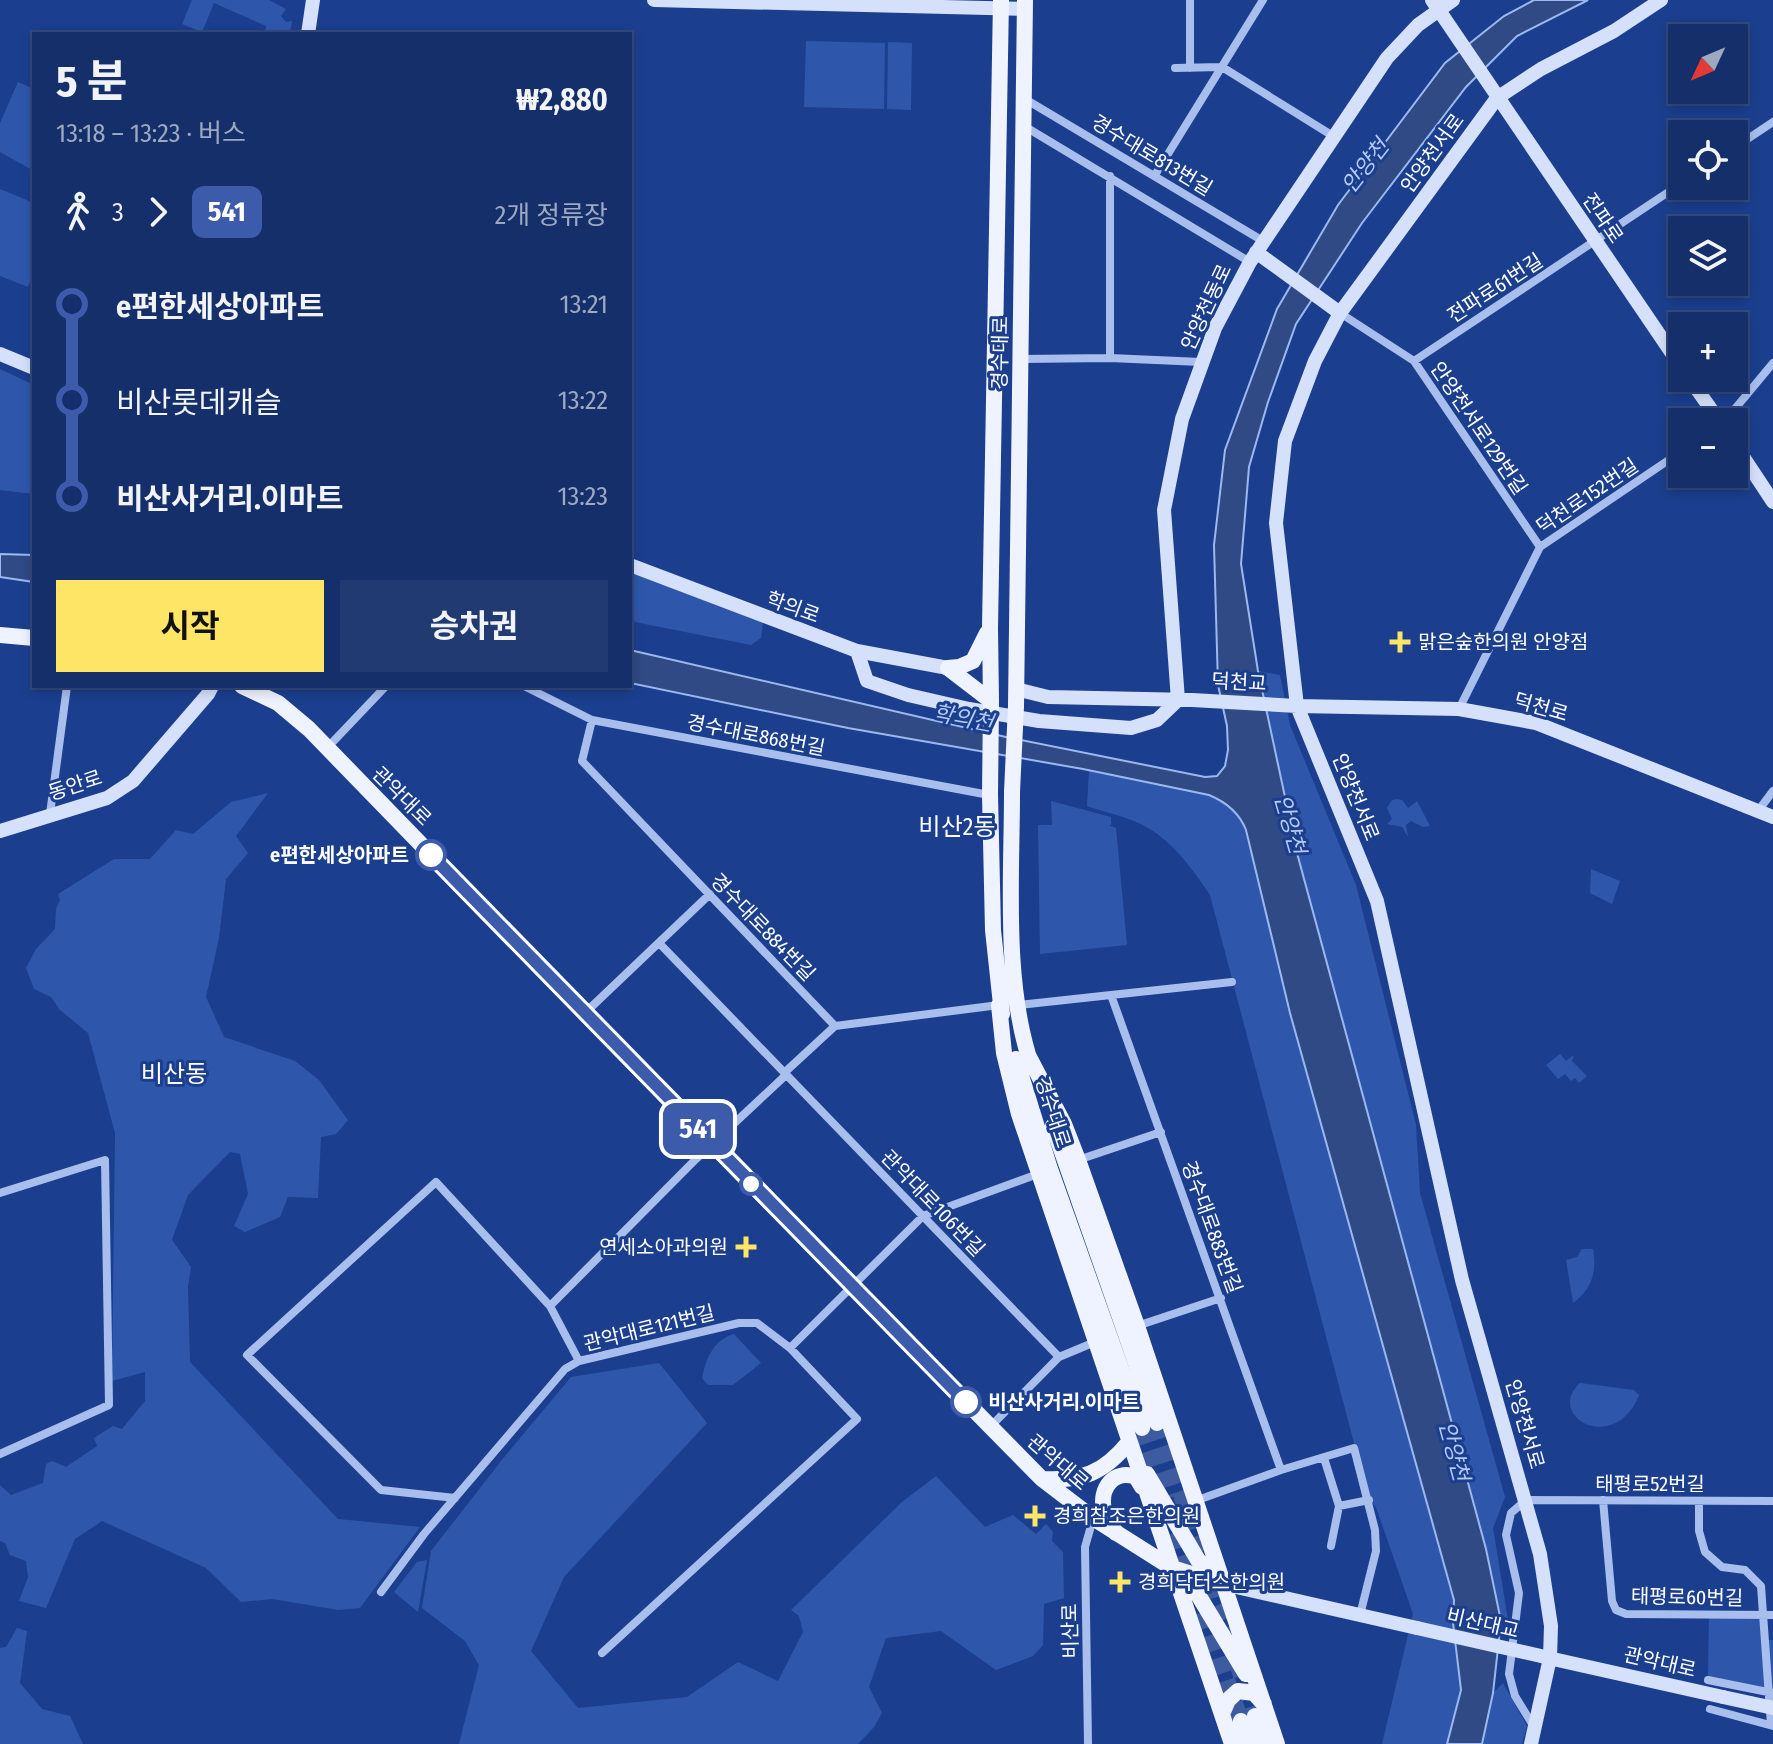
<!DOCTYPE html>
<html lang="ko">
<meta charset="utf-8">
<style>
:root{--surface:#142f6a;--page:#213b72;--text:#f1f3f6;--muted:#9da9c1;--line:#334a7e;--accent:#ffe565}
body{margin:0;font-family:"Fira Sans Condensed","Noto Sans KR",sans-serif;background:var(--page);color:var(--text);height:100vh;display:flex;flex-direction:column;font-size:30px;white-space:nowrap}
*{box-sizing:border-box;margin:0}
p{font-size:26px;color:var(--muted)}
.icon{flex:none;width:44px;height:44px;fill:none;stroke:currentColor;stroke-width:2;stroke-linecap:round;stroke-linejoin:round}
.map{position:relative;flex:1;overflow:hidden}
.panel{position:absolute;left:32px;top:32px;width:600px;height:656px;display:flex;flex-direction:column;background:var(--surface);border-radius:0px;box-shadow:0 4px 12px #0003,0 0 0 2px var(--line)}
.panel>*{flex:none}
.badge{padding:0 16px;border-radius:12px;font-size:28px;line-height:52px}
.needle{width:52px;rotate:226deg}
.controls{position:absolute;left:1668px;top:24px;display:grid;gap:16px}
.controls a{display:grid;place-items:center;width:80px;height:80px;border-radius:0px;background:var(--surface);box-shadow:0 4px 12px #0003,0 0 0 2px var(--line);font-size:40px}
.map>.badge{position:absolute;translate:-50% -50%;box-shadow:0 0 0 4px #fff}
.legs{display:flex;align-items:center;gap:12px;height:88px;padding:0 24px;font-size:26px}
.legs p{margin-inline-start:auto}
.summary{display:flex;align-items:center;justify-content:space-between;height:136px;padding:0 24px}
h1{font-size:44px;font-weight:700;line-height:60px}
.button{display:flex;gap:16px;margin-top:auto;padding:16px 24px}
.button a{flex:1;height:92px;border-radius:0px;background:var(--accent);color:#111;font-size:32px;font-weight:700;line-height:92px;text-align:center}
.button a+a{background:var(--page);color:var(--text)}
ul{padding:0 24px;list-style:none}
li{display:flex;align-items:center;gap:28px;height:96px;font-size:30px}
li i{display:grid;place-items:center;width:12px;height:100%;margin:0 10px;background:currentColor}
li i::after{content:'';width:20px;height:20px;margin:-10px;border:6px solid;border-radius:50%;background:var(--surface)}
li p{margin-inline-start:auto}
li:first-child i{background:linear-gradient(#0000 50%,currentColor 0)}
li:last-child i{background:linear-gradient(currentColor 50%,#0000 0)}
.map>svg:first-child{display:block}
.green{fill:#2e57ac}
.water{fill:#2f4a85;stroke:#9bb8f0;stroke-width:2}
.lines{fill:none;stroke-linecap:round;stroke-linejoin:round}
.primary-tunnel{stroke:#3d5c9f;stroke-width:16;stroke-dasharray:16 8;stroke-linecap:butt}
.street{stroke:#a8bfee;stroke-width:8}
.secondary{stroke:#d5e0fa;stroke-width:14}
.primary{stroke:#eff3ff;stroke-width:16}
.secondary-bridge{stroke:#d5e0fa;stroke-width:14}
.primary-bridge{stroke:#eff3ff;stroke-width:16}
.line-1-casing{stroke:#fff;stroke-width:18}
.line-1{stroke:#3d5bab;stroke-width:12}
.poi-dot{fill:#ffe565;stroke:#1b3f8e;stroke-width:3}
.stop-1-dot{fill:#fff;stroke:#3d5bab;stroke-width:4}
.labels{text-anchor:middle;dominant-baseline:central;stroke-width:6;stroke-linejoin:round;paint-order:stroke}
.street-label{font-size:20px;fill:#fff;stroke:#1b3f8e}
.poi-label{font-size:20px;fill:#fff;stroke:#1b3f8e;text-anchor:start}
.stop-label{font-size:20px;font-weight:bold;fill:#fff;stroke:#1b3f8e;text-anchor:end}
.water-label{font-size:22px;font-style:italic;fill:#b4caf5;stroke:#1b3f8e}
.quarter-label{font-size:24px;fill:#fff;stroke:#1b3f8e}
</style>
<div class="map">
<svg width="1773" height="1744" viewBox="0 0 1773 1744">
<rect width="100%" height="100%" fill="#1b3f8e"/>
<!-- green -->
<path class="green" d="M192 0H269L286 9 281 16 286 22 292 21 290 34H265L266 26 214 3 202 32 182 24Z
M806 41 885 43 884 109 804 107Z
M888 42 912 43 911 110 887 109Z
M18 82 34 89V171L0 152V123Z
M0 189 34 203V271L28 287 0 276Z
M0 369 34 385V494L0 490Z
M630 568 763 622 761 638 751 645 630 621Z
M1258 671 1280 675 1290 725 1356 885 1416 1125 1420 1193 1505 1497 1493 1528 1508 1620 1501 1621 1486 1549 1297 853Z
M1089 770 1209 795C1226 802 1239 812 1246 830L1290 1013 1454 1600 1453 1623 1461 1690 1447 1744H1382L1413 1614 1376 1507 1369 1500 1210 895C1191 867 1171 839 1141 824 1124 816 1104 812 1087 806Z
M268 793 236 836 248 853 226 879 219 938 206 997 224 1037 295 1061 319 1080 348 1120 336 1134 321 1137 318 1198 288 1197 280 1217 245 1232 234 1226 248 1194 240 1154 230 1152 188 1195 172 1240 191 1267 188 1287 190 1362 338 1519 420 1527 360 1608 338 1610 272 1599 241 1602 206 1568 102 1521 75 1539 46 1608 19 1601 28 1577 26 1561 10 1555 5 1543 0 1541V1485L11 1495 43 1483 46 1464 52 1461 66 1467 97 1446 94 1438 113 1426 122 1429 145 1401V1372L112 1381 115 1133 88 1033 60 1010 51 997 34 989 26 968 36 949 55 929 56 909 60 900 58 894 114 859H150L176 830 193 834 231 802Z
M1397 799 1402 800 1408 808 1417 801 1430 826 1423 827 1411 821 1406 825 1408 837 1402 827 1387 824 1392 819 1387 808 1392 800Z
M1051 801 1111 817V825H1108L1116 828 1127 945 1040 954 1038 825H1052Z
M1591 869 1620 881 1612 904 1590 893Z
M1560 1054 1566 1061 1574 1055 1572 1061 1587 1076 1579 1083 1575 1078 1571 1081 1565 1074 1558 1079 1546 1065Z
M1582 1249H1593C1597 1272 1592 1289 1573 1303L1566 1260 1577 1257Z
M734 1334 761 1363 733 1385H708L702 1378C706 1359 713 1340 734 1334Z
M659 1363 707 1423 564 1577 531 1651 578 1708 687 1697 738 1662 778 1681 803 1632 799 1616 791 1610 902 1502 936 1476 985 1527 1013 1515 1036 1534 1046 1524 1053 1532 1052 1541 1063 1552 1064 1598 1044 1604 1043 1645 1033 1656 996 1670 941 1631 886 1638 869 1687 882 1713 874 1727 858 1744H459L479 1665 465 1641 422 1608 431 1551 505 1456 571 1377Z
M1580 1383 1634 1390 1639 1395C1615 1456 1544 1416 1580 1383Z
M427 1560 418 1612 394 1592 417 1562Z
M1709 1615H1762L1764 1640H1773V1693L1708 1680Z
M17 1628 27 1631 20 1683 42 1709 70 1716 83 1744H0V1648L6 1647Z
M1503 1683 1527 1726 1522 1744H1482L1493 1693Z"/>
<!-- water -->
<path class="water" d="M1534 0H1588L1517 36 1466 87 1362 223 1296 324 1268 402 1249 467 1241 564 1258 671 1297 853 1486 1549 1501 1621 1493 1693 1482 1744H1447L1461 1690 1453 1623 1454 1600 1290 1013 1246 830C1239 812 1226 802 1209 795L1083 769 848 728 630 683V650L1006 737 1205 777 1217 776 1225 766 1228 750 1227 726 1218 685 1214 545 1225 450 1277 309 1338 205 1445 63 1504 16Z
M0 554 34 555V582L0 577Z"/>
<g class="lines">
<!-- primary-tunnel -->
<path class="primary-tunnel" d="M1157 1423 1229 1639
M1142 1428 1166 1499
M1177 1532 1195 1586
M1204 1612 1241 1721
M1236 1661 1255 1716"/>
<!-- street -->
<path class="street" d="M1175 68 1222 67 1333 136
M1190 68V0
M1025 99 1263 241
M1024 126 1250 262
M1734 148 1773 122
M1155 175 1263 0
M1110 176V358
M1340 313 1414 361 1540 547
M1021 359 1110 358 1201 362
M1414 361 1682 183
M1724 422 1773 363
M524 686 592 720 989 795
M1459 709 1540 547 1682 451
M592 720 582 761 835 1026
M327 748 386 686H391
M1758 811 1773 791
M50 814 67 686
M660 944 1059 1357 991 1426
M1111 995 1232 982
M1019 1005 1111 995 1281 1470 1195 1501
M586 1012 710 894
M835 1026 999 1005
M784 1073 835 1026
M1078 1160 1161 1132
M0 1193 105 1160 109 1405 0 1454
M1137 1326 1221 1298
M1059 1357 1095 1342
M579 1361 550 1306 696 1159 786 1075
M1324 1458 1339 1506 1369 1500
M1281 1470 1354 1448 1375 1530 1376 1551 1360 1615
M455 1498 381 1490 247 1355 436 1182 550 1306
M1603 1500 1612 1601 1616 1610 1626 1614 1773 1615
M1699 1501V1531L1705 1552 1722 1567 1745 1570 1761 1586 1771 1725
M1331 1546 1339 1506
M381 1592 424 1534 565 1369 579 1361 739 1323H757L790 1348 923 1216 1038 1174
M602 1653 857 1419 790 1348
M1708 1680 1773 1693
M1710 1709 1773 1726
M1534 1727 1515 1696 1509 1674 1519 1593 1506 1535 1511 1513 1526 1500 1773 1501
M1088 1744 1085 1547 1093 1519"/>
<!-- secondary -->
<path class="secondary" d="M654 0 1025 9
M1432 0 1682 368
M308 34 313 0
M1256 252 1340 313
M0 354 34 368
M1689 378 1720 422
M1734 443 1773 502
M630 565 857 651 948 668
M857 651 867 681 908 695 969 709 1039 721 1131 728 1157 720 1178 700 1164 510 1182 419 1215 328 1250 262 1387 58 1418 25 1453 0
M1016 689 1048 697 1192 700 1297 706 1459 709 1536 723 1773 817
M0 831 107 798 133 781 208 694 212 686
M1223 1584 1417 1628
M1544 1657 1723 1697
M1531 1744 1550 1658 1551 1626 1540 1554 1462 1280 1377 901 1297 706 1276 523 1285 441 1315 361 1340 313 1497 98 1541 69 1614 31 1661 0"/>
<!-- primary -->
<path class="primary" d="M0 635 34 638
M948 668 959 667 973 661 987 633
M948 668 991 701
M242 686 278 703 309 729 713 1145 1042 1479 1093 1518 1172 1568 1223 1584
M991 701 990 628 1001 0
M1016 706 1025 0
M1012 792C1012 879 1003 984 1032 1067
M990 795 993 930 1002 1014
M999 1005 1004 1053 1019 1114 1232 1744
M1029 1057 1064 1124 1078 1160 1137 1326 1277 1744
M1016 1059 1050 1169 1142 1428
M1053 1126 1157 1423
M1147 1474 1198 1560 1219 1580
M1042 1479C1082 1481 1103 1474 1129 1442
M1116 1533C1113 1526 1105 1517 1104 1510 1099 1488 1114 1469 1136 1477L1142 1487
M1176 1572 1194 1588 1246 1674
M1222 1714 1228 1700 1238 1691 1254 1693 1264 1704
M1255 1716 1264 1744
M1241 1721 1248 1744"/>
<!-- secondary-bridge -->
<path class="secondary-bridge" d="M1417 1628 1541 1656
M1723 1697 1773 1708"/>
<!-- primary-bridge -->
<path class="primary-bridge" d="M1012 792 1016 706
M990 795 991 701"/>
</g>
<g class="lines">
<!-- line-1 casing -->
<g class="line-1-casing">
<path id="line-1" d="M431 855 966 1402"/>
</g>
<!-- line-1 -->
<use href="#line-1" class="line-1"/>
</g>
<!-- markers -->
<g class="poi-dot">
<path d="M1396 630h8v8h8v8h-8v8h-8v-8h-8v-8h8z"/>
<path d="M742 1235h8v8h8v8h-8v8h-8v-8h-8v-8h8z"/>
<path d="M1031 1504h8v8h8v8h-8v8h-8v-8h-8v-8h8z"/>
<path d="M1116 1570h8v8h8v8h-8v8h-8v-8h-8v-8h8z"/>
</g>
<g class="stop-1-dot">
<circle cx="431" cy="855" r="14"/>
<circle cx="751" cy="1184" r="10"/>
<circle cx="966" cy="1402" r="14"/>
</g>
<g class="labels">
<!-- street labels -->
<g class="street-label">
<text transform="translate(1432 153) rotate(-54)">안양천서로</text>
<text transform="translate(1152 155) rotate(31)">경수대로813번길</text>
<text transform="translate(1603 218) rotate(56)">전파로</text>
<text transform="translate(1495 288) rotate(-33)">전파로61번길</text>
<text transform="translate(1206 307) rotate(-65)">안양천동로</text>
<text transform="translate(1000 353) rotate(-89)">경수대로</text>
<text transform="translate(1479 428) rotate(56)">안양천서로129번길</text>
<text transform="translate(1587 496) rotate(-34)">덕천로152번길</text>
<text transform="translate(793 607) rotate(20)">학의로</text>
<text transform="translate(1239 682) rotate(3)">덕천교</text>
<text transform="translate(1541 707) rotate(16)">덕천로</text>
<text transform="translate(756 735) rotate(11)">경수대로868번길</text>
<text transform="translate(75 785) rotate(-18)">동안로</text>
<text transform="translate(402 796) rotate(45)">관악대로</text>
<text transform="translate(1356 797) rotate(68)">안양천서로</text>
<text transform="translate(763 927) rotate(46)">경수대로884번길</text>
<text transform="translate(1053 1112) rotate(72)">경수대로</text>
<text transform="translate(933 1203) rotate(46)">관악대로106번길</text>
<text transform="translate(1212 1227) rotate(70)">경수대로883번길</text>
<text transform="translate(649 1328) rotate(-14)">관악대로121번길</text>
<text transform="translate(1525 1424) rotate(74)">안양천서로</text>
<text transform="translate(1058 1462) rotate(41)">관악대로</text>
<text x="1650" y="1484">태평로52번길</text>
<text transform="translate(1687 1597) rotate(1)">태평로60번길</text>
<text transform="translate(1483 1623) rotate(13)">비산대교</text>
<text transform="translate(1070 1631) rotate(-91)">비산로</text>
<text transform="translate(1660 1662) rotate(13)">관악대로</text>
</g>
<!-- poi labels -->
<g class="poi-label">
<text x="1418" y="642">맑은숲한의원 안양점</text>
<text x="728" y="1247" text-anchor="end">연세소아과의원</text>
<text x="1053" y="1516">경희참조은한의원</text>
<text x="1138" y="1582">경희닥터스한의원</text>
</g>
<!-- stop labels -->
<g class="stop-label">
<text x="409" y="855">e편한세상아파트</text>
<text x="988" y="1402" text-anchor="start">비산사거리.이마트</text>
</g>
<!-- water labels -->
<g class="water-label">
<text transform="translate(1365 166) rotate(-52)">안양천</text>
<text transform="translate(963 718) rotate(11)">학의천</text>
<text transform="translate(1290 824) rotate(74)">안양천</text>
<text transform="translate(1454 1451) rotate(75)">안양천</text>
</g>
<!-- quarter labels -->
<g class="quarter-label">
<text x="957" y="827">비산2동</text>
<text x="174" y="1074">비산동</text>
</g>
</g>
</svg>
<div class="controls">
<a><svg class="needle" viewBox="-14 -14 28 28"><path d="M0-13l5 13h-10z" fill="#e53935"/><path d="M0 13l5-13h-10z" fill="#9da9c1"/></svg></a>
<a><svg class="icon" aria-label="locate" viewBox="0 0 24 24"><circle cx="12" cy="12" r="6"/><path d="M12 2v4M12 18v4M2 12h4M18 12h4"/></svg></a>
<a><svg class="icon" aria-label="layers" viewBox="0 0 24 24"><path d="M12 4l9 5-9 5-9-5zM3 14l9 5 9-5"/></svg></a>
<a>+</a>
<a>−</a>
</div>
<b class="badge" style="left:698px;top:1129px;background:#3d5bab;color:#fff">541</b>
<section class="panel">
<div class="summary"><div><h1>5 분</h1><p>13:18 – 13:23 · 버스</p></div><b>₩2,880</b></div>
<div class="legs"><svg class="icon" aria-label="walk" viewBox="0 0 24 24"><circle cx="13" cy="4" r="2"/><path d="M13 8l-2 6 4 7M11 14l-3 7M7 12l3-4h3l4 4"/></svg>3<svg class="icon" aria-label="forward" viewBox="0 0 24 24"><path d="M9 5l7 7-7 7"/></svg><b class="badge" style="background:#3d5bab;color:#fff">541</b><p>2개 정류장</p></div>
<ul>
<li><i style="color:#3d5bab"></i><b>e편한세상아파트</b><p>13:21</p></li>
<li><i style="color:#3d5bab"></i><span>비산롯데캐슬</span><p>13:22</p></li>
<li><i style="color:#3d5bab"></i><b>비산사거리.이마트</b><p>13:23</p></li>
</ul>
<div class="button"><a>시작</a><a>승차권</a></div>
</section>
</div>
